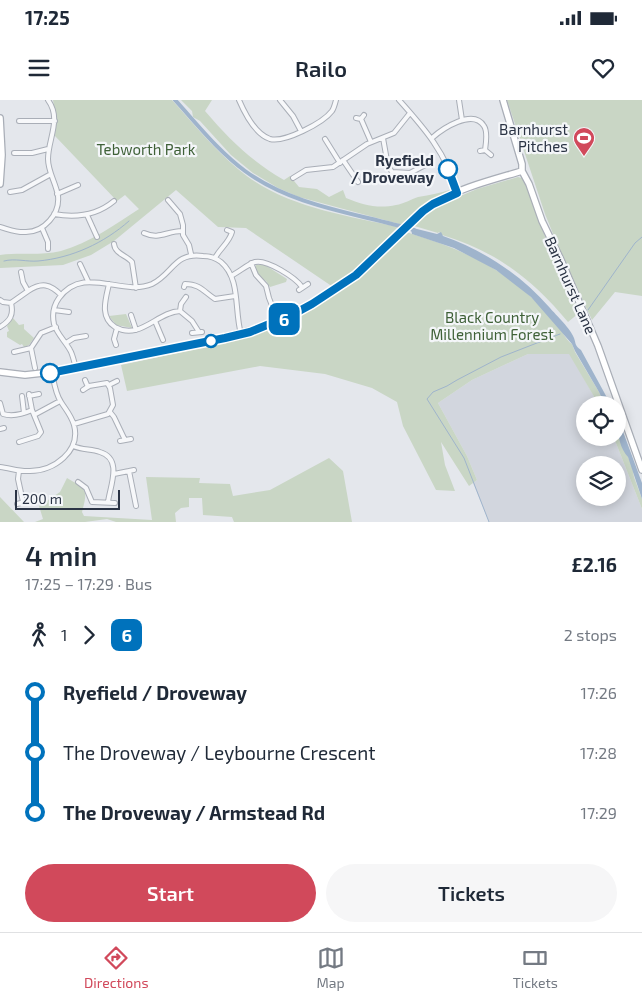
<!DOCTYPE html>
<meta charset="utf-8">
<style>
:root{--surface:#fff;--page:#f6f6f7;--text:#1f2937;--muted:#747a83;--line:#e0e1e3;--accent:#d1495b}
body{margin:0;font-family:"Exo 2",sans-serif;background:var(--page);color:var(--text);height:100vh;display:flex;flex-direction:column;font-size:19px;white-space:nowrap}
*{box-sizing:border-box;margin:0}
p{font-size:16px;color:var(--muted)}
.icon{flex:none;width:28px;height:28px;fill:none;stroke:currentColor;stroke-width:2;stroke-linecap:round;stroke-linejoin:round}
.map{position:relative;height:422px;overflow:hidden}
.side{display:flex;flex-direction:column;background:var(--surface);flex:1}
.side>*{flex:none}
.badge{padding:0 10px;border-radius:8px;font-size:18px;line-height:32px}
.tools{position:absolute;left:576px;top:296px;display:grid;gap:10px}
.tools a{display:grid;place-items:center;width:50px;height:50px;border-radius:50%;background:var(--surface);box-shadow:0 2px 12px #0003;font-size:25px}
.scale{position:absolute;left:15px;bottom:12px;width:105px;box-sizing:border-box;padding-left:5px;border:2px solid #2b3445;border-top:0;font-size:14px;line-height:18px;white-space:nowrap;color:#2b3445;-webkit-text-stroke:4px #f4f6f9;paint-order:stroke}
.map>.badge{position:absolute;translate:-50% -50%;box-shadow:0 0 0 2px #fff}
.legs{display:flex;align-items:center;gap:8px;height:55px;padding:0 25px;font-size:16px}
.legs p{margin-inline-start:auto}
.summary{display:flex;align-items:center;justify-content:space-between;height:85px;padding:0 25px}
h1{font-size:28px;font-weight:600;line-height:38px}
.action{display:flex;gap:10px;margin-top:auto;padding:10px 25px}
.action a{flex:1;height:58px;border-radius:30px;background:var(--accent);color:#fff;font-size:20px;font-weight:600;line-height:58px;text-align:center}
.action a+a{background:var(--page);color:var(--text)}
ul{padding:0 25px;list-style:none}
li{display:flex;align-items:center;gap:18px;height:60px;font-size:19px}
li i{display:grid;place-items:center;width:8px;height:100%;margin:0 6px;background:currentColor}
li i::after{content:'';width:12px;height:12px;margin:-6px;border:4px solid;border-radius:50%;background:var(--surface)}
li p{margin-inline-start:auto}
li:first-child i{background:linear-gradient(#0000 50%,currentColor 0)}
li:last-child i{background:linear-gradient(currentColor 50%,#0000 0)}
.status{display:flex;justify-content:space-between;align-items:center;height:35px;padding:0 25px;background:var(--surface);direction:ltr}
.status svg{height:14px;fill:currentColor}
header{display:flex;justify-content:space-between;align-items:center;height:65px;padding:0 25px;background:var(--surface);font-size:22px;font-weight:600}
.tab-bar{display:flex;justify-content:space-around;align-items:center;height:70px;border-top:1px solid var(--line);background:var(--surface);font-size:14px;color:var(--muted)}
.tab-bar a{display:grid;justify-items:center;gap:2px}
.tab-bar .current{color:var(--accent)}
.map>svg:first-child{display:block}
.built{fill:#d2d6de;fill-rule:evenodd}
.green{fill:#c9d6c5}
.water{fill:#9fb4cc}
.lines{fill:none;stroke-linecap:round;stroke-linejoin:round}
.stream{stroke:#9fb4cc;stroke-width:1}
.canal{stroke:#9fb4cc;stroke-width:4}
.street-casing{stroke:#a9aeb7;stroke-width:6}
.secondary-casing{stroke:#a9aeb7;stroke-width:8}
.street{stroke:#f7f8fa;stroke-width:4}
.secondary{stroke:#fff;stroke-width:5.5}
.line-1-casing{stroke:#fff;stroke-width:11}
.line-1{stroke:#0072bc;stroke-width:8}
.stop-1-dot{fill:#fff;stroke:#0072bc;stroke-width:2.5}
.labels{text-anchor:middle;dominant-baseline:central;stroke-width:4.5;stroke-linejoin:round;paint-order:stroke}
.poi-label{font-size:15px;fill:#2b3445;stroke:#f4f6f9;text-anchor:end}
.park-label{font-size:15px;fill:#3f6138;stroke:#f4f6f9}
.stop-label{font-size:15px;font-weight:bold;fill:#2b3445;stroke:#f4f6f9;text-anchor:end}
.street-label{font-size:15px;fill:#2b3445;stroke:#f4f6f9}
</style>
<div class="status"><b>17:25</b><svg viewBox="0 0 49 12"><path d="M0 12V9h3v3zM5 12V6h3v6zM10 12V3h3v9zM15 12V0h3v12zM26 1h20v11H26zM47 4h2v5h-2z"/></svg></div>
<header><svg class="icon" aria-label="menu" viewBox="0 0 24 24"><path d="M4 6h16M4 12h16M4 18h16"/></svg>Railo<svg class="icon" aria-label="heart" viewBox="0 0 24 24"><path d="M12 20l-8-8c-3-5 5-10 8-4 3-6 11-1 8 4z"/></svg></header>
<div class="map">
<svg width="642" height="422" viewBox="0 0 642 422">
<rect width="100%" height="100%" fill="#e4e7ec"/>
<!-- built -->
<path class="built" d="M528 254H570L599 305H585V338H614L642 409V422H489L473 383 477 380 467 356 438 303 472 280ZM585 365H618V398H585Z"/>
<!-- green -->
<path class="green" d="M53 0H172C193 23 214 49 238 69 282 107 344 115 398 127L368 158 333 187 246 128 218 127 176 90 114 141 91 155 63 165 0 168V155C20 152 41 156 61 151 89 143 116 124 139 109L125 95 117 101 55 36 56 19Z
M181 0H212L205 11C229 39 251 61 284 80L290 76 299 87 317 89 329 97 343 90 346 98C363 105 378 109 396 105 404 104 411 99 418 97 430 95 441 93 452 89V92L426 104 403 125 299 97 278 88 253 73 231 55 200 21 193 17 192 11Z
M507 0H642V196L615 192 592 220 565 163 545 114Z
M518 77 525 79 548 145 579 213 568 222C531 178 497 152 442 135L439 132 438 133 411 125 432 108 477 89Z
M406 132C452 146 496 163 532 198 542 207 551 218 560 229 564 234 567 241 572 244L575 252 599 292 605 305H599L569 254H528L472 280 438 303 467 356 477 380 469 386 441 342 445 365 455 391 436 390 403 326 397 302 372 288 325 274 260 266 127 291 121 265 234 241 302 214 337 193 393 146Z
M256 165H265L287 179 286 182 270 187 266 181 260 178 255 168Z
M126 214 132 228 116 225 109 216Z
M13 218 19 225 24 224V229L34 238 29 245 24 247 22 244 20 245 7 237V232L9 231 7 226Z
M618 334 632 366 634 377 642 399V409L614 338H618Z
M329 358 343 371 352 422H234L232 417 203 415 202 398H189V407L181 408 175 413 176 422H116L107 419 85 422H35L43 419 39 406 60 392 67 378C87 390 88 389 82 412L84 416 152 420 146 377 200 378 199 383 230 384 233 396 270 390Z
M0 397 24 422H0Z"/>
<!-- water -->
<path class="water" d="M413 128 437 134 441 132 443 136C485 151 521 175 550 208 556 215 571 229 574 238 576 244 575 246 581 250L611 305H605L599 292 575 251 572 244 531 197 496 170 454 148 412 134 411 129Z
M618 318 642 383V399L628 357C619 347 617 332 618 318Z"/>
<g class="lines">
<!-- stream -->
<path class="stream" d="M4 161C15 158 27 162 38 161 72 158 104 143 129 121
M588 210 635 143 642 137
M489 422 464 358 427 299 433 292 447 286 457 280 501 257 560 234"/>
<!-- canal -->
<path class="canal" d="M175 0C197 24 218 51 245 71 294 107 357 113 414 130"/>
<!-- street casing -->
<g class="street-casing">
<path id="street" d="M239 0C245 14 255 34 270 39 284 43 323 23 332 11 334 8 335 4 336 0
M280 0 293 16 301 31
M399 0C425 29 446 53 457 92
M459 0 462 20
M356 18 361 19 364 15
M361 19 371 42
M19 21H55
M383 38 388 66 392 72 410 73 429 63
M432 38C442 29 473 8 484 26 488 32 486 43 485 50
M325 39 340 63
M480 51 485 50 491 55
M14 53H32L48 49
M343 60 358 82
M293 78 306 70 333 67 367 44 394 33 410 13
M10 92 22 90 51 74
M57 94 78 85
M168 100 180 114 183 125V135L189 145 191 154
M54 114C76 118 96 116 114 101
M87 115 97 137
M0 127C8 129 17 133 26 132 44 132 60 114 58 96 56 83 48 72 48 59 48 39 62 19 48 0
M42 128 48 142V149
M144 133C159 140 167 131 182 131
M114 144C115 154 126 155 132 162L136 188
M215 158C220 148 229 143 232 132L227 130
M251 163 256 175 266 186 269 198 273 208
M80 164 88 181
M21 172 23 182 28 191C42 182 50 184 61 195
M231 176C239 172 248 164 255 162 267 159 296 178 302 187
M109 184C106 198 99 217 115 227 140 241 157 212 180 211
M184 187 185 184C200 184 204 192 215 199L235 196
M299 190 308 184
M0 200 3 202 11 203 28 191
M54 210 69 212
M180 211 192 221 199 232
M180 211 181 204 186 197
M131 215 136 230
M155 221 163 240
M0 227C10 221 14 215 11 203
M192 233 202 232
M66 243 74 238 86 236
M116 245 114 239 117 228
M31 248 35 268
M14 252 31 248 41 233 56 227
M76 268C74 262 73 255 70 250 65 241 57 234 54 224 52 215 54 205 59 198 84 164 121 197 152 184 173 174 174 152 203 156 209 156 216 158 221 162 241 179 234 210 241 234
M85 280 88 287
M109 285 117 281
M22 296 24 313
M29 296 39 294
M0 303 3 314C13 317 23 314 32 310
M110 312 114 317 125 340
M34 315 60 301
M74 324 108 314 113 305 110 288 107 283 89 286 83 290
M0 329 4 328
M120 341 131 339
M19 342 38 336 41 332 32 310 29 294
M73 346C82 350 91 349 100 352 123 359 110 386 108 402
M0 367C10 368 20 372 30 371 54 371 81 351 74 325 71 315 66 310 61 302 55 293 54 282 52 272
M19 371 18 379 23 402
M129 371 136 406
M114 374 134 370
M78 382 86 388 92 402 115 403
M17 404 32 400"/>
</g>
<!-- secondary casing -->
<g class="secondary-casing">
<path id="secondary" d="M503 0 522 64V71L529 84 542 121 561 160 598 246 642 370
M0 18 2 55 0 84
M0 272 25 275 52 272C91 265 129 257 167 249 217 239 267 231 311 205 337 190 361 171 383 150 399 134 414 116 433 104 459 88 492 80 522 71"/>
</g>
<!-- street -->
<use href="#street" class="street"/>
<!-- secondary -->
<use href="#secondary" class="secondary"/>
</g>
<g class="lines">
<!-- line-1 casing -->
<g class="line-1-casing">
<path id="line-1" d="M50 273 225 238 250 232 267 225 290 216 312 204 356 175 423 111 433 104 457 93 448 69"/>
</g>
<!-- line-1 -->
<use href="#line-1" class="line-1"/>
</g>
<!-- icons -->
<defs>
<g id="stadium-pin" transform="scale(1.125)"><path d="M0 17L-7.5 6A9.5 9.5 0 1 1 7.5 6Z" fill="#d1495b" stroke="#f4f6f9"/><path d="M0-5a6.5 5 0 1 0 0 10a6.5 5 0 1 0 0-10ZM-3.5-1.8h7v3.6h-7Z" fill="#fff"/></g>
</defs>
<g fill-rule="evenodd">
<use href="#stadium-pin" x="584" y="38"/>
</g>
<!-- markers -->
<g class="stop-1-dot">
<circle cx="448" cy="69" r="9"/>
<circle cx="211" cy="241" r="6"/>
<circle cx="50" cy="273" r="9"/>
</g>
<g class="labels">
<!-- poi labels -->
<g class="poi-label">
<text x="568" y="29">Barnhurst<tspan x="568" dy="17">Pitches</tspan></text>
</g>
<!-- park labels -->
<g class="park-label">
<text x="146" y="49">Tebworth Park</text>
<text x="492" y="217">Black Country<tspan x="492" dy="17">Millennium Forest</tspan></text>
</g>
<!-- stop labels -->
<g class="stop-label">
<text x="434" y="60">Ryefield<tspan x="434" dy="17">/ Droveway</tspan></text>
</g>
<!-- street labels -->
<g class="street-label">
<text transform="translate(571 185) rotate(66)">Barnhurst Lane</text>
</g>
</g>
</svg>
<div class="tools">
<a><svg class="icon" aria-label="locate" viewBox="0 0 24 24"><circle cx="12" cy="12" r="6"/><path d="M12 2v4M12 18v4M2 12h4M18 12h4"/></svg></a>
<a><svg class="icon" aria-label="layers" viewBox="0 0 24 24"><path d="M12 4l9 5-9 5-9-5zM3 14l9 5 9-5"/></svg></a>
</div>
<div class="scale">200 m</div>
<b class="badge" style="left:284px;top:219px;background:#0072bc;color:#fff">6</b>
</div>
<section class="side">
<div class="summary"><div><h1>4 min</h1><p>17:25 – 17:29 · Bus</p></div><b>£2.16</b></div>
<div class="legs"><svg class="icon" aria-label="walk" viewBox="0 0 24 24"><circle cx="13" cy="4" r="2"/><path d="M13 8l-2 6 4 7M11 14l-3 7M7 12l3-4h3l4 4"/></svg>1<svg class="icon" aria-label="forward" viewBox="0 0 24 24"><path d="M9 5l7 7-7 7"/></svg><b class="badge" style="background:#0072bc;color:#fff">6</b><p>2 stops</p></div>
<ul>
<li><i style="color:#0072bc"></i><b>Ryefield / Droveway</b><p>17:26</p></li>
<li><i style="color:#0072bc"></i><span>The Droveway / Leybourne Crescent</span><p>17:28</p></li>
<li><i style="color:#0072bc"></i><b>The Droveway / Armstead Rd</b><p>17:29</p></li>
</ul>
<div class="action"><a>Start</a><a>Tickets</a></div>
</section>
<nav class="tab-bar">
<a class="current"><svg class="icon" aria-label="directions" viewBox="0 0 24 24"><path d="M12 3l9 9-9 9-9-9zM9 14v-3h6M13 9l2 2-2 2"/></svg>Directions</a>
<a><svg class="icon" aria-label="map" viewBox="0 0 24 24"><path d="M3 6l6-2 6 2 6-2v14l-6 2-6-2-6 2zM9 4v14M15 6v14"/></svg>Map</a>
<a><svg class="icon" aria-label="tickets" viewBox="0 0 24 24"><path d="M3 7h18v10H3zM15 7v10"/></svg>Tickets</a>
</nav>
